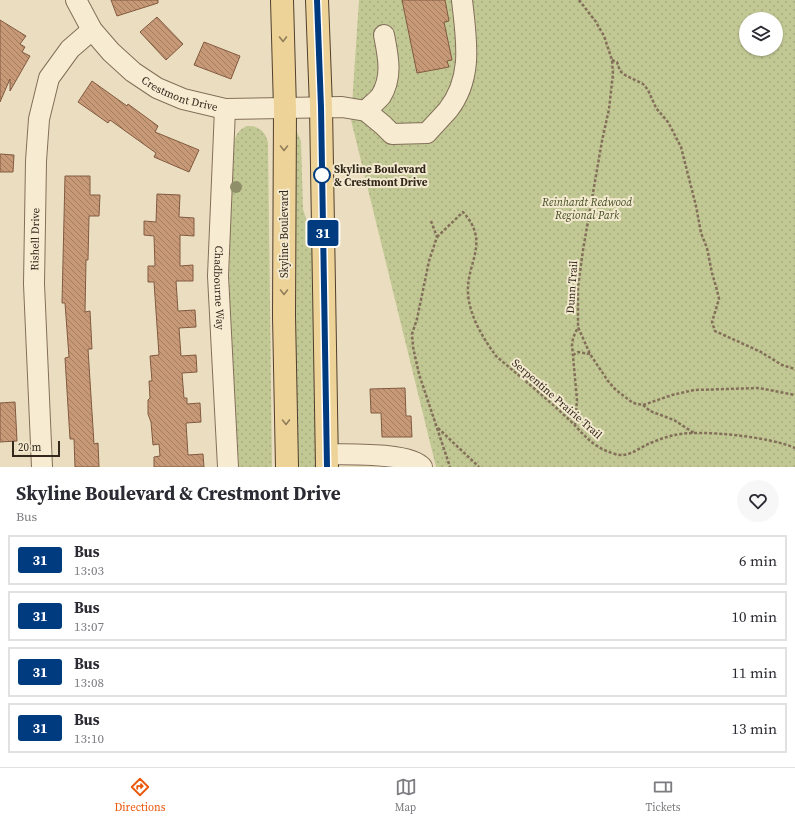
<!DOCTYPE html>
<style>
:root{--surface:#fff;--page:#f7f7f7;--text:#2b2b33;--muted:#7c7c81;--line:#e1e1e2;--accent:#ea580c}
body{margin:0;font-family:"Source Serif 4",serif;background:var(--page);color:var(--text);height:100vh;display:flex;flex-direction:column;font-size:15px;white-space:nowrap}
*{box-sizing:border-box;margin:0}
p{font-size:13px;color:var(--muted)}
.icon{flex:none;width:22px;height:22px;fill:none;stroke:currentColor;stroke-width:2;stroke-linecap:round;stroke-linejoin:round}
.map{position:relative;height:467px;overflow:hidden}
.drawer{display:flex;flex-direction:column;background:var(--surface);flex:1}
.drawer>*{flex:none}
.badge{padding:0 8px;border-radius:3px;font-size:14px;line-height:26px}
.buttons{position:absolute;left:739px;top:12px;display:grid;gap:8px}
.buttons a{display:grid;place-items:center;width:44px;height:44px;border-radius:50%;background:var(--surface);box-shadow:0 1px 3px #0004;font-size:20px}
.scale{position:absolute;left:12px;bottom:10px;width:48px;box-sizing:border-box;padding-left:4px;border:2px solid #33281c;border-top:0;font-size:11px;line-height:14px;white-space:nowrap;color:#33281c;-webkit-text-stroke:3px #f3e9cf;paint-order:stroke}
.map>.badge{position:absolute;translate:-50% -50%;box-shadow:0 0 0 2px #fff}
.round{display:grid;place-items:center;flex:none;width:42px;height:42px;border-radius:21px;background:var(--page)}
.head{display:flex;align-items:center;justify-content:space-between;height:68px;padding:0 16px}
h1{font-size:19px;font-weight:700;line-height:30px}
ul{padding:0;list-style:none}
li{display:flex;align-items:center;gap:12px;height:50px;margin:0 8px 6px;padding:0 8px;border:2px solid var(--line);border-radius:0px}
li div{flex:1}
li b{display:block;font-size:15px}
li em{font-style:normal}
li .badge{min-width:44px;font-weight:700;text-align:center}
.tabs{display:flex;justify-content:space-around;align-items:center;height:56px;border-top:1px solid var(--line);background:var(--surface);font-size:11px;color:var(--muted)}
.tabs a{display:grid;justify-items:center;gap:2px}
.tabs .active{color:var(--accent)}
.map>svg:first-child{display:block}
.green{fill:url(#green-dots);fill-rule:evenodd}
.building{fill:url(#building-back-hatch);stroke:#815a40}
.lines{fill:none;stroke-linecap:round;stroke-linejoin:round}
.minor-casing{stroke:#836f59;stroke-width:22}
.major-casing{stroke:#513e2d;stroke-width:24}
.path{stroke:#836f59;stroke-width:2.5;stroke-dasharray:3 2;stroke-linecap:butt}
.minor{stroke:#f7ecd2;stroke-width:20}
.major{stroke:#eed398;stroke-width:22}
.tree{fill:#8f8f6a}
.oneway{stroke:#907e5a}
.line-casing{stroke:#fff;stroke-width:9}
.line{stroke:#003b80;stroke-width:6}
.stop-dot{fill:#fff;stroke:#003b80;stroke-width:2}
.labels{text-anchor:middle;dominant-baseline:central;stroke-width:4;stroke-linejoin:round;paint-order:stroke}
.street-label{font-size:11px;fill:#33281c;stroke:#f3e9cf}
.stop-label{font-size:11px;font-weight:bold;fill:#33281c;stroke:#f3e9cf;text-anchor:start}
.park-label{font-size:11px;font-style:italic;fill:#444f24;stroke:#f3e9cf}
</style>
<div class="map">
<svg width="795" height="467" viewBox="0 0 795 467">
<defs>
<pattern id="green-dots" width="8" height="8" patternUnits="userSpaceOnUse"><rect width="8" height="8" fill="#c2c894"/><path d="M2 2h.1M6 6h.1" fill="none" stroke="#a7ac7f" stroke-width="1.8" stroke-linecap="round"/></pattern>
<pattern id="building-back-hatch" width="6" height="6" patternUnits="userSpaceOnUse"><rect width="6" height="6" fill="#c89977"/><path d="M-1 5l2 2M0 0l6 6M5-1l2 2" fill="none" stroke="#a37d61"/></pattern>
</defs>
<rect width="100%" height="100%" fill="#ebdec0"/>
<!-- green -->
<path class="green" d="M359 0H795V467H436L351 120ZM746 19H776V49H746Z
M247 126C258 125 266 132 268 143L272 467H239L229 305 230 212 233 147C235 137 237 130 247 126Z
M291 126H294L301 141 303 209 310 231 313 248 317 467H296Z"/>
<!-- building -->
<path class="building" d="M111 0H158V3L117 16Z
M402 0H445L449 21 444 22 452 60 447 61 449 67 417 73Z
M157 17 183 44 166 60 140 32Z
M0 20 26 36 20 44 25 47 22 52 30 56 10 91V79L0 102Z
M204 42 240 56 231 79 194 65Z
M92 81 127 106 128 104 158 126 155 132 199 150 189 172 154 157 156 153 110 120 108 123 78 102Z
M0 154 14 155 13 172H0Z
M65 176H90V195H100L99 216H89L88 260H86L85 312 90 311 92 349H88L94 444 98 443 99 467H75L74 439H70L65 358 69 357 65 303H62Z
M157 194 180 195 179 217 194 218V236L180 235V266L193 265V281H176L178 311 195 310 196 327 179 328 181 356 196 355 197 372 182 373 184 398H187V404L200 403 201 422 186 423 188 455 203 454 204 467H154V457L160 456 159 444 153 445 151 422 148 414V400L150 398 149 381H152L150 356 159 355 154 282H148V266H155L154 236 144 235V221L156 222Z
M405 388 406 416H411L412 437H382L381 413H371L370 389Z
M15 402 17 441 0 442V403Z"/>
<g class="lines">
<!-- minor casing -->
<g class="minor-casing">
<g id="minor">
<path id="s1" d="M76 0 92 30 111 52 133 72 157 88 183 99 225 109 342 107 366 111 383 125 392 134 427 133C434 125 441 118 448 110 474 77 466 38 462 0"/>
<path id="s2" d="M225 109 218 276 228 467"/>
<path d="M366 111C370 106 377 101 381 96 393 76 388 56 384 35"/>
<path d="M327 454C348 455 409 452 422 467"/>
<path id="s3" d="M42 467 34 284 36 161 39 119 49 78 70 49 92 30"/>
</g>
</g>
<!-- major casing -->
<g class="major-casing">
<path id="major" d="M282 0 285 109 284 316 287 467
M317 0 321 107 327 467"/>
</g>
<!-- path -->
<path class="path" d="M579 0 596 22 604 36 612 60 613 74 609 109 602 141 583 250 578 287V327L590 354 608 381 616 390 633 403 643 405 672 395 694 390 759 388 795 395
M612 60 617 62 620 71 625 75 643 84 648 90 656 108 668 122 681 147 696 206 701 233 707 248 712 273 717 290 719 299 712 322 715 331 761 352 782 365 795 369
M431 221 437 237 429 261 417 319 412 334 413 347 419 374 450 467
M437 237 463 212C491 243 466 262 468 294 470 317 483 338 496 356 519 376 543 395 565 416 583 432 590 447 615 454 627 458 636 450 646 445 655 441 665 437 675 435 700 429 771 437 795 448
M573 355 578 352 590 354
M643 405 650 411 674 420 694 433
M575 426 577 400 572 345 573 338 578 327
M438 428 479 467"/>
<!-- minor -->
<use href="#minor" class="minor"/>
<!-- major -->
<use href="#major" class="major"/>
</g>
<!-- trees -->
<circle class="tree" cx="236" cy="187" r="6"/>
<!-- one-way arrows -->
<defs><path id="oneway-chevron" d="M-2-3.5L2.5 0L-2 3.5" fill="none" stroke-width="1.6" stroke-linecap="round" stroke-linejoin="round"/></defs>
<g class="oneway">
<use href="#oneway-chevron" transform="translate(283 39) rotate(89)"/>
<use href="#oneway-chevron" transform="translate(284 148) rotate(90)"/>
<use href="#oneway-chevron" transform="translate(284 292) rotate(90)"/>
<use href="#oneway-chevron" transform="translate(286 422) rotate(89)"/>
</g>
<g class="lines">
<!-- line casing -->
<g class="line-casing">
<path id="line" d="M317 0 321 107 327 467"/>
</g>
<!-- line -->
<use href="#line" class="line"/>
</g>
<!-- markers -->
<circle class="stop-dot" cx="322" cy="175" r="8"/>
<g class="labels">
<!-- street labels -->
<g class="street-label">
<text stroke="none"><textPath href="#s1" startOffset="145">Crestmont Drive</textPath></text>
<text transform="translate(284 234) rotate(-90)">Skyline Boulevard</text>
<text stroke="none"><textPath href="#s3" startOffset="228">Rishell Drive</textPath></text>
<text transform="translate(572 287) rotate(-86)">Dunn Trail</text>
<text stroke="none"><textPath href="#s2" startOffset="179">Chadbourne Way</textPath></text>
<text transform="translate(557 399) rotate(41)">Serpentine Prairie Trail</text>
</g>
<!-- stop labels -->
<g class="stop-label">
<text x="334" y="169">Skyline Boulevard<tspan x="334" dy="13">&amp; Crestmont Drive</tspan></text>
</g>
<!-- park labels -->
<g class="park-label">
<text x="587" y="202">Reinhardt Redwood<tspan x="587" dy="13">Regional Park</tspan></text>
</g>
</g>
</svg>
<div class="buttons">
<a><svg class="icon" aria-label="layers" viewBox="0 0 24 24"><path d="M12 4l9 5-9 5-9-5zM3 14l9 5 9-5"/></svg></a>
</div>
<div class="scale">20 m</div>
<b class="badge" style="left:323px;top:233px;background:#003b80;color:#fff">31</b>
</div>
<section class="drawer">
<div class="head"><div><h1>Skyline Boulevard &amp; Crestmont Drive</h1><p>Bus</p></div><a class="round"><svg class="icon" aria-label="heart" viewBox="0 0 24 24"><path d="M12 20l-8-8c-3-5 5-10 8-4 3-6 11-1 8 4z"/></svg></a></div>
<ul>
<li><span class="badge" style="background:#003b80;color:#fff">31</span><div><b>Bus</b><p>13:03</p></div><em>6 min</em></li>
<li><span class="badge" style="background:#003b80;color:#fff">31</span><div><b>Bus</b><p>13:07</p></div><em>10 min</em></li>
<li><span class="badge" style="background:#003b80;color:#fff">31</span><div><b>Bus</b><p>13:08</p></div><em>11 min</em></li>
<li><span class="badge" style="background:#003b80;color:#fff">31</span><div><b>Bus</b><p>13:10</p></div><em>13 min</em></li>
</ul>
</section>
<nav class="tabs">
<a class="active"><svg class="icon" aria-label="directions" viewBox="0 0 24 24"><path d="M12 3l9 9-9 9-9-9zM9 14v-3h6M13 9l2 2-2 2"/></svg>Directions</a>
<a><svg class="icon" aria-label="map" viewBox="0 0 24 24"><path d="M3 6l6-2 6 2 6-2v14l-6 2-6-2-6 2zM9 4v14M15 6v14"/></svg>Map</a>
<a><svg class="icon" aria-label="tickets" viewBox="0 0 24 24"><path d="M3 7h18v10H3zM15 7v10"/></svg>Tickets</a>
</nav>
